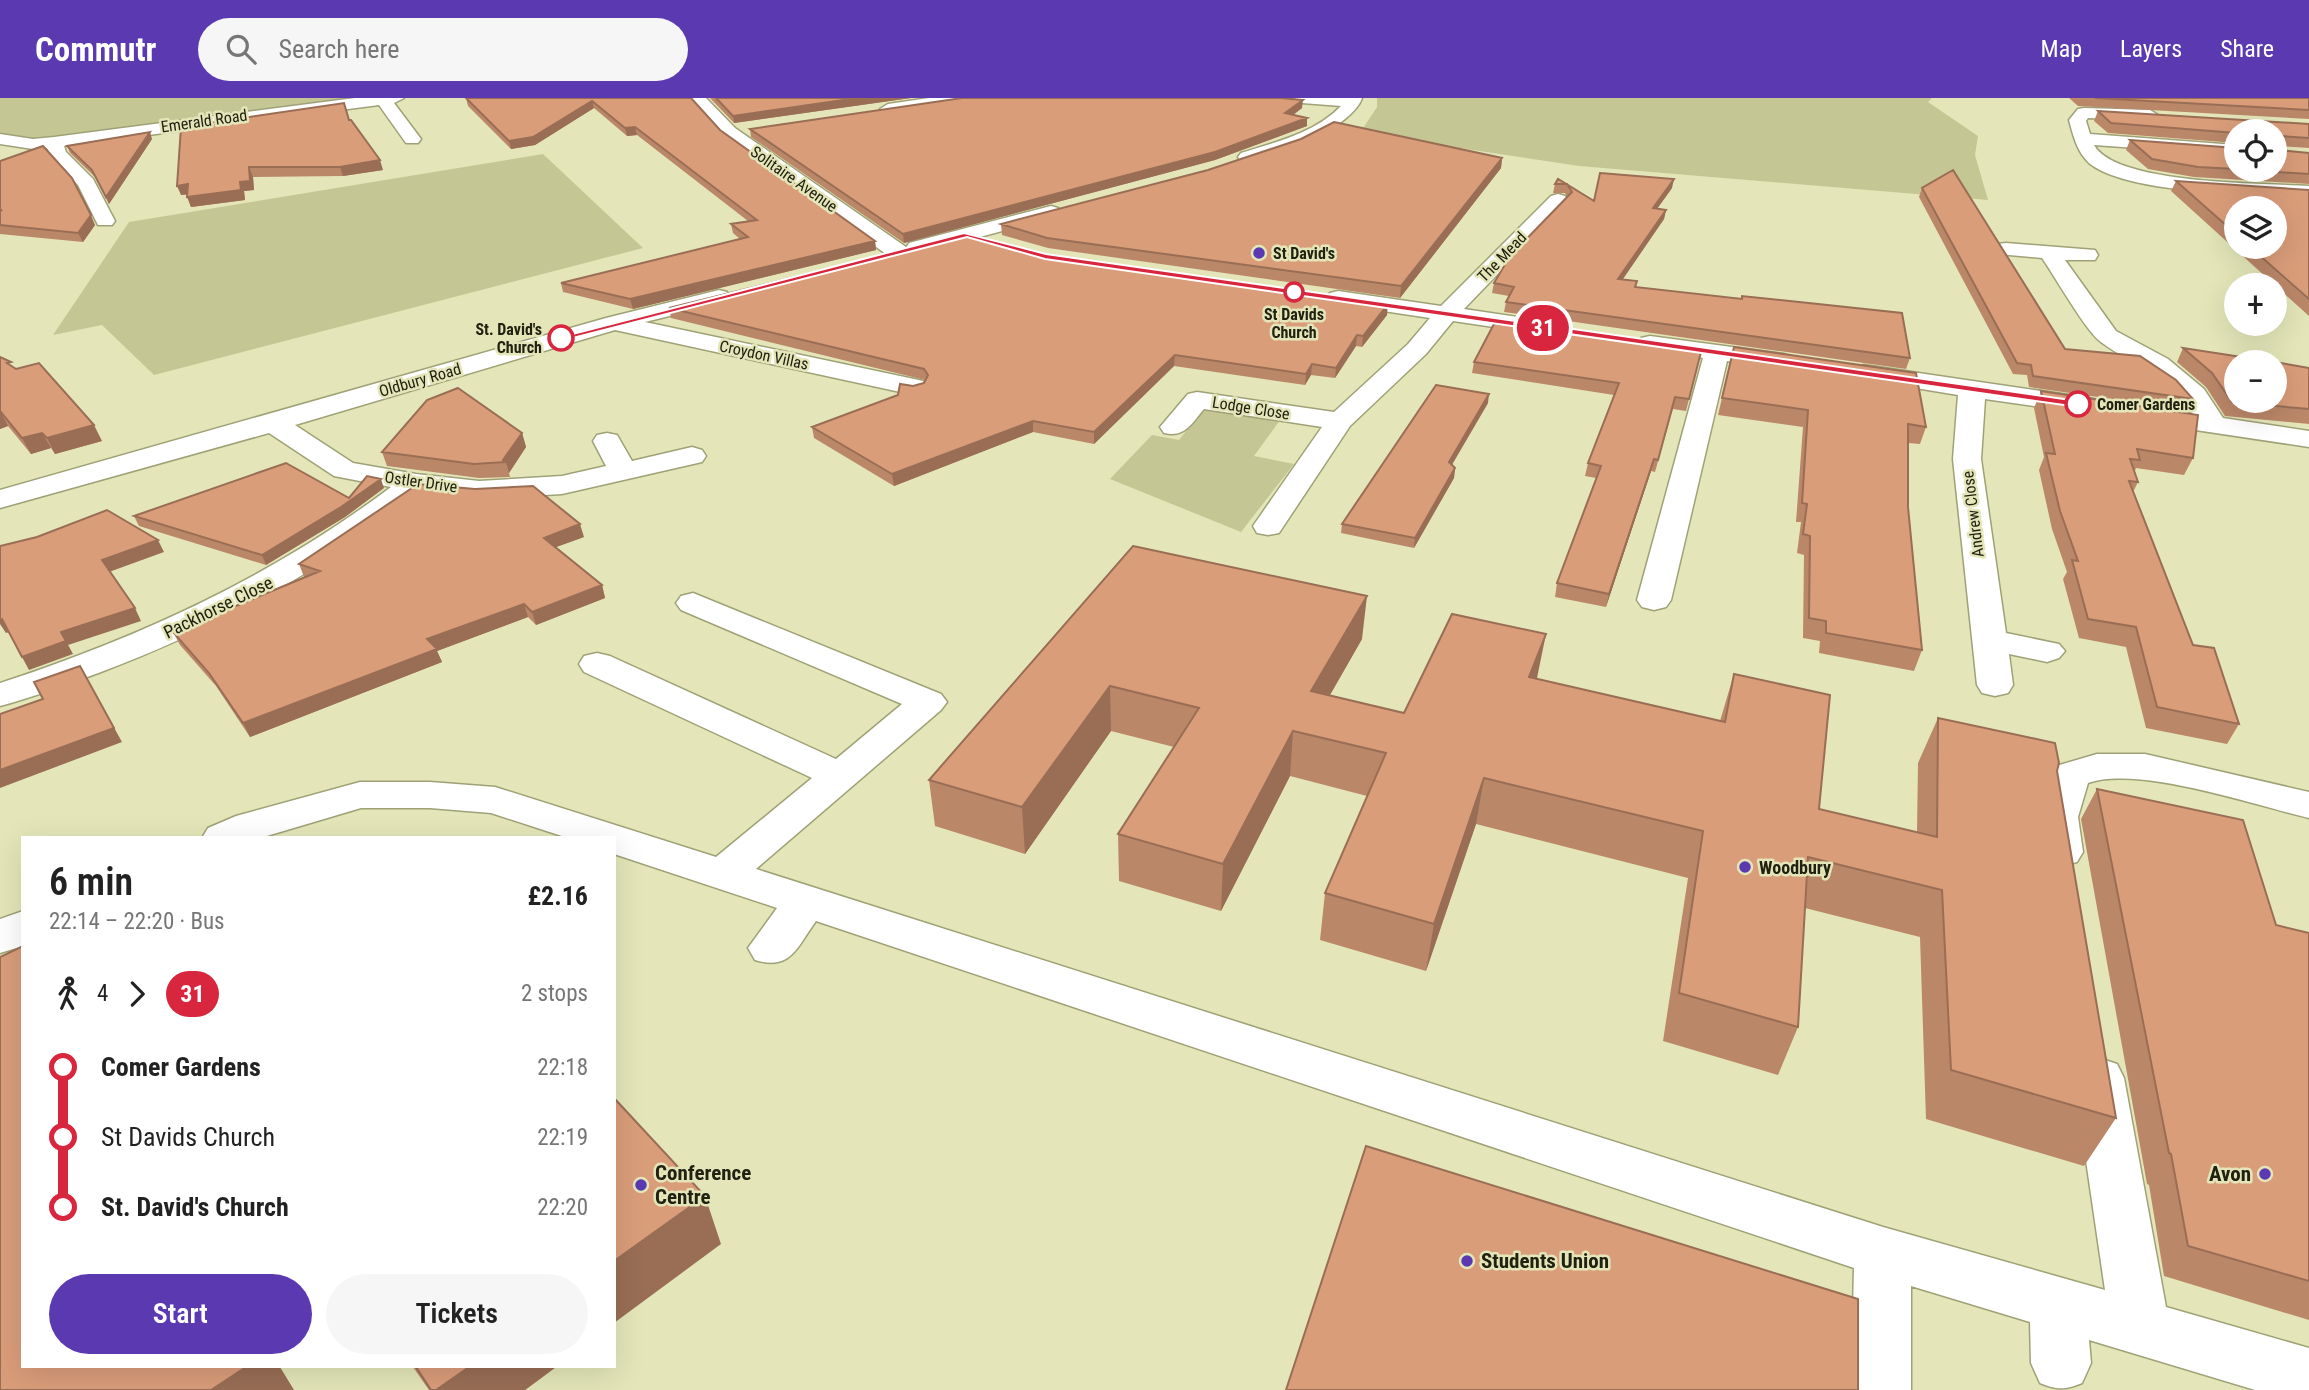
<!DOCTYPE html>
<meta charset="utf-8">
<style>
:root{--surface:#fff;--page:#f6f6f6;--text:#222;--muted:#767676;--accent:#5a39b1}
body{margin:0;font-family:"Roboto Condensed",sans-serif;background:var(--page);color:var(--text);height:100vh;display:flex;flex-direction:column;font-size:26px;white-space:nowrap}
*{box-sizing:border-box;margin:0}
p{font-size:23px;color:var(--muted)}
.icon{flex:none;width:38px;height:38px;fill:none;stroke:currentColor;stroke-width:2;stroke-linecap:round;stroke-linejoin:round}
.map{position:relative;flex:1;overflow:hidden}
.panel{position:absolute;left:21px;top:738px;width:595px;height:532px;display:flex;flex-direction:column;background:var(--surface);border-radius:0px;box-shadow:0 7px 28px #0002}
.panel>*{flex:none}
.badge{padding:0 14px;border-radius:23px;font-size:24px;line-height:46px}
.fabs{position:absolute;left:2224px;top:21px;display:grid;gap:14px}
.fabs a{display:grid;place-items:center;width:63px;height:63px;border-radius:50%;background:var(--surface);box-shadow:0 7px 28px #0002;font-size:35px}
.map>.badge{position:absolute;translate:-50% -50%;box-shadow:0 0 0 4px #fff}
.legs{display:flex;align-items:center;gap:10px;height:77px;padding:0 28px;font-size:23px}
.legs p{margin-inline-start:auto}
.summary{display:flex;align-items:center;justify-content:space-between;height:119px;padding:0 28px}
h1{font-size:38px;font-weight:600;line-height:52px}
.cta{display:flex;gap:14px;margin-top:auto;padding:14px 28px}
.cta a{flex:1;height:80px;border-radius:42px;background:var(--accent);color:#fff;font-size:28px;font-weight:600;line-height:80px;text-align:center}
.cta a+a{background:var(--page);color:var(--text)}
ul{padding:0 28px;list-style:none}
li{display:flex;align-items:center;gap:24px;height:70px;font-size:26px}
li i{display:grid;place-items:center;width:10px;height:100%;margin:0 9px;background:currentColor}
li i::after{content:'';width:18px;height:18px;margin:-9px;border:5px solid;border-radius:50%;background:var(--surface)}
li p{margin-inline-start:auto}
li:first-child i{background:linear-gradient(#0000 50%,currentColor 0)}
li:last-child i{background:linear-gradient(currentColor 50%,#0000 0)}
header{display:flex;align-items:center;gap:42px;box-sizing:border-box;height:98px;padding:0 35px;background:var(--accent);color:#fff}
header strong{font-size:33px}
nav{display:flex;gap:38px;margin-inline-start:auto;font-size:24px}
.search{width:490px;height:63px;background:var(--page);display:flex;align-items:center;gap:18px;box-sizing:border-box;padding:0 24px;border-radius:38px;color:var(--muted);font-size:26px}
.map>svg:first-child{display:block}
.green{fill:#c4c794}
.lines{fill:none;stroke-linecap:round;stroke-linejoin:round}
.minor-casing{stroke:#9fa176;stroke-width:3}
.minor{fill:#fff;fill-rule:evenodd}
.wall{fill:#bb8769;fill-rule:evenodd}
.shaded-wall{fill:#996e55}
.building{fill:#da9d7a;stroke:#996e55;stroke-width:2}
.line-1{fill:#d7263d;stroke:#fff;stroke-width:2}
.poi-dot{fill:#5a39b1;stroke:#e4e6b9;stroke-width:2.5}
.stop-1-dot{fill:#fff;stroke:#d7263d;stroke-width:3.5}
.labels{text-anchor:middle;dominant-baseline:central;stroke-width:5;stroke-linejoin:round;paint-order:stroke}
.far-street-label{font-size:16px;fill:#202110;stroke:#e4e6b9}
.far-poi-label{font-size:16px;font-weight:bold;fill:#202110;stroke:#e4e6b9;text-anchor:start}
.far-stop-label{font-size:16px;font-weight:bold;fill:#202110;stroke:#e4e6b9}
.street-label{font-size:18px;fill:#202110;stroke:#e4e6b9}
.poi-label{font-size:18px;font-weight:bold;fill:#202110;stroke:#e4e6b9;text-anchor:start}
.near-poi-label{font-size:21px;font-weight:bold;fill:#202110;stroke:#e4e6b9;text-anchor:start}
</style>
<header>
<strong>Commutr</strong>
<div class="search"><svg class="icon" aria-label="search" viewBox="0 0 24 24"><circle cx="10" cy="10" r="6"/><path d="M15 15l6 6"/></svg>Search here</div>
<nav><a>Map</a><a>Layers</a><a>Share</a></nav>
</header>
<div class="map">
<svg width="2309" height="1292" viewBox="0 0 2309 1292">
<rect width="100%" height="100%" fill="#e4e6b9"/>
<!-- green -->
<path class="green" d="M0 0H371L45 43 0 38Z
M1377 0H1932L1928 4 1978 38 1975 57 1988 102 1579 68 1360 35 1377 9Z
M543 56 643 150 154 277 102 227 53 237 129 124Z
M1216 310 1281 321 1254 358 1294 366 1241 434 1110 381 1152 337 1179 342 1201 314Z"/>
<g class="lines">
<!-- minor casing -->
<g class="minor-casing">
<path id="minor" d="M355 0H404L394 5 421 41 418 45H406L379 7 64 48 66 54 93 81 115 123 112 127H98L78 87 52 60 47 50 33 51 0 46V36L33 41 54 39Z
M689 0H706L735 30 906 149 909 154 906 159H890L723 38Z
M929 0H970L962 5 888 16 880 11 888 6Z
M1294 0H1362C1354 27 1268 70 1241 63L1238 59 1241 55C1276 44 1315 35 1341 8L1302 5Z
M2084 10 2150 12 2158 17 2150 22 2088 20 2086 23 2090 36 2236 47V57L2094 47C2116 87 2265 85 2309 88V100C2259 97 2126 96 2089 65 2077 54 2073 37 2069 22L2078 11Z
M1558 96 1565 98 1568 102 1565 106 1464 211 1557 225 1560 230 1557 235 1548 237 1453 223 1426 256 1350 328 1279 435 1268 437 1257 435 1253 428 1322 329 1204 311C1192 325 1185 340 1164 335L1160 329 1188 296 1197 294 1334 314 1408 246 1430 220 1330 205 1326 200 1330 195 1338 193 1441 208 1551 98Z
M1051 108 1058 110 1061 114 1058 118 917 156 909 155 906 150 909 145Z
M2006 145 2095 152 2098 157 2095 162H2065L2116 233 2168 261 2204 291 2223 320 2309 333V349L2135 323 2131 317 2135 311 2145 309 2193 316C2168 275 2136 270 2101 244 2087 235 2054 177 2042 160L1998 156 1995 151 1998 146Z
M719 192 727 194 730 199 727 204 645 224 914 281 923 283 927 289 923 295 914 297 615 232 295 327 353 365 416 376 479 383 562 378 606 368 593 343 597 337 607 335 617 337 632 363 692 349 702 352 706 358 702 364 562 396 479 401 422 395C324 471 218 530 101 574 68 586 34 599 0 608V585C141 539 273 478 391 389L334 378 269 335 0 410V392L606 220Z
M1650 238 1784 256 1793 259 1797 264 1793 269 1784 272 1727 263 1671 502 1666 509 1654 512 1642 509 1637 502 1703 260 1641 250 1638 245 1641 240Z
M1864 267 2089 300 2098 302 2102 308 2098 314 2089 316 1985 301 1981 361 2006 535 2059 546 2065 553 2059 560 2047 564 2009 556 2013 587 2008 595 1995 598 1982 595 1977 587 1953 361 1958 297 1855 280 1851 275 1855 270Z
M693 495 941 596 947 604 941 612 756 771 1883 1129 2105 1192 2074 980 2081 966 2099 960 2117 966 2124 980 2166 1209 2309 1250V1292H2255L2089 1242 2091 1265 2082 1285C2065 1292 2057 1292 2040 1285L2031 1265 2030 1224 1911 1188V1292H1851L1854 1170 816 823C797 849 791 873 755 862L748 850 777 810 614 756V740H568L491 715 430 710H361L260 740H202L208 730 236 718 360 684H430L495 689 716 759 812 680 584 574 579 566 584 558 597 555 610 558 836 661 902 606 681 512 676 505 681 498Z
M2097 656H2145L2309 694V720C2254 707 2138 667 2088 685L2078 719 2083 754 2077 764 2062 768 2047 764 2041 754 2036 719 2050 677 2056 668Z
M23 813V848L0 855V821Z"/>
</g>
<!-- minor -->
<use href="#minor" class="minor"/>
</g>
<!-- wall -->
<path class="wall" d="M466 0H691L720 32 875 143 876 152 633 211 563 194 561 185 740 141 733 135 731 126 748 123 637 37 627 38 594 10 535 47 511 51 468 8Z
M710 0H911L734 25Z
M2069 0H2309V21L2078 8Z
M1302 10 1293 17 1307 28 1215 62 904 145 751 39 750 31Z
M2098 13 2309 26V50L2277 48 2278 52 2309 55V86L2194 79 2148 71 2126 52 2130 42 2236 50V72H2275V33H2236V45L2108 35 2094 23Z
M349 22 383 72 343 78 253 79 254 92 244 93 245 102 191 109 187 96 181 97Z
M152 41 109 106 95 79 70 55 67 48Z
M1502 60 1501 70 1400 200 1048 150 1002 137 1001 126Z
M0 63 95 127 83 144 0 136Z
M1558 81 1594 103 1672 90 1657 111 1666 112 1664 121 1623 181 1637 183 1636 189 1741 201 1742 198 1910 260 1906 271 1504 214 1506 204 1509 198 1492 195 1494 185 1567 99 1565 95H1553L1555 86Z
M2176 83 2309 92V218L2171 93ZM2236 110 2275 149H2236Z
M1922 90 2065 251 2193 301 2187 312 2029 289 2027 277 2013 276 1919 99Z
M1044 158 1387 217 1362 249 1356 248 1335 280 1311 277 1305 287 1174 268 1094 346 1033 334 894 388 814 340 812 329 898 297 913 288 924 285 925 282 671 220 669 210Z
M1734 249 1926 329 1920 346 1908 345V409L1922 552 1914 573 1819 555 1820 543 1803 540 1804 457 1797 455 1801 424H1796L1803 329 1718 317Z
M1702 250 1686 313 1673 311 1655 374 1651 373 1606 509 1555 499 1557 485 1596 380 1585 378 1588 365 1614 297 1472 275 1474 264Z
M2183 250 2309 270V326L2225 318 2206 289 2177 264Z
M0 259 14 270 102 343 55 356 51 350 31 356 8 328 0 331Z
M2041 293 2193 360 2184 377 2136 370 2134 375 2138 384 2133 394 2193 547 2239 626 2227 646 2146 630 2126 549 2079 540 2063 481 2067 474 2052 431 2039 372 2044 359 2034 310Z
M1488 305 1452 367 1455 370 1454 380 1414 450 1341 435 1342 426Z
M522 335 526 349 509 375 510 379 479 380 387 368 382 354Z
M384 390 345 419 266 467 139 428 134 418 349 400Z
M584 439 556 449 602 487 605 500 536 527 528 519 437 553 442 564 250 639 216 588 180 547 173 534 304 479 299 466Z
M1133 448 1362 541 1330 597 1404 615 1537 581 1720 623 1734 576 1819 711 1917 734 1918 665 1938 620 2057 673 2116 1020 2084 1068 1926 1021 1920 839 1805 810 1798 929 1778 977 1663 943 1688 780 1476 726 1426 873 1320 842 1325 795 1367 698 1290 678 1221 813 1119 783 1118 736 1174 649 1111 633 1025 756 935 728 929 682Z
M2097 691 2276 827 2309 835V1222L2164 1178 2149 1087 2147 1086 2081 721Z
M413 1269H556L525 1292H429Z"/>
<!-- shaded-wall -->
<path class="shaded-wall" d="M857 0H911L734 25 733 18Z
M1303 2 1302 10 1285 23V15Z
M592 3 594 10 535 47 511 51 509 43Z
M1307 20V28L1215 62 904 145 903 136Z
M635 29 637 37 627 38 625 30Z
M150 34 152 41 109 106 106 99Z
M1502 60 1501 70 1400 200 1401 188Z
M380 62 383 72 343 78 340 69Z
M249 69 253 79 254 92 244 93 245 102 191 109 187 99 240 84Z
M1674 81 1672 90 1651 119 1653 110Z
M188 86 192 96 181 97 177 88Z
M1666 112 1664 121 1616 191 1618 181Z
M91 117 95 127 83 144 78 135Z
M875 143 876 152 633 211 630 201Z
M1388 206 1387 217 1362 249 1363 238Z
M1357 237 1356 248 1335 280 1336 270Z
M1175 257 1174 268 1094 346V334Z
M1312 266 1311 277 1305 287 1306 276Z
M1489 296 1488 305 1448 373 1449 364Z
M0 313 8 328 0 331Z
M1033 323V334L894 388 892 376Z
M94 327 102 343 55 356 47 340Z
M42 335 51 350 31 356 22 340Z
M522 335 526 349 509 375 506 364 503 362Z
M1654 361 1651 373 1606 509 1609 496Z
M1455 370 1454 380 1414 450 1415 440Z
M381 381 384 390 345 419 266 467 262 457Z
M580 426 584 439 548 452 544 440Z
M158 442 164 454 109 474 102 462Z
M602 487 605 500 536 527 532 514Z
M1367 498 1362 541 1307 637 1311 593Z
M524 506 528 519 437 553 442 564 250 639 243 625 427 541Z
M135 510 141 523 68 547 61 534Z
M2 521 10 534 6 535 0 526V522Z
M1546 536 1537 580 1520 623 1529 579Z
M66 543 73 556 29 572 22 559Z
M80 568 122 644 0 690V672Z
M1110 588 1111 633 1025 756 1022 709Z
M1293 633 1290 678 1221 813 1223 766Z
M1484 680 1476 726 1426 873 1434 826Z
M705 1098 721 1146 614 1225V1163Z
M246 1269H280L294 1292H211Z
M469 1269H556L525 1292H436Z"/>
<!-- building -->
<path class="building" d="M466 0H691L720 32 875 143 630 201 561 185 748 139 731 126 757 122 635 29 625 30 592 3 533 39 509 43Z
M716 0H857L733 18Z
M962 0H1280L1303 2 1285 15 1307 20 1215 54 903 136 750 31Z
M2095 0H2309V12Z
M344 5 349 22H351L380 62 340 69H249L250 83 240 84 241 92 187 99 188 86 177 88 181 29Z
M2098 13 2309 26V40L2280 38 2277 40 2278 52 2309 55V76L2246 72H2275V33H2236V35L2111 25Z
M1334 24 1502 60 1401 188 1047 140 1001 126 1208 72 1301 41Z
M150 34 106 99 92 72 67 48Z
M2130 42 2236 50V71L2198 69 2152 61Z
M43 48 72 80 91 117 78 135 0 127V113L2 112H0V63Z
M1953 72 2065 251 2140 258 2176 282 2193 301 2033 278 2031 267 2017 265 1922 90Z
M1600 75 1674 81 1653 110 1666 112 1618 181 1637 183 1635 189 1742 201V198L1902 215 1910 260 1506 204 1514 189 1494 185 1510 158 1572 94 1567 86H1555L1558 81 1594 103Z
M2176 83 2309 92V201L2250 149H2275V110H2236V136Z
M967 136 1044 158 1388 206 1363 238 1357 237 1336 270 1312 266 1306 276 1175 257 1094 334 1033 323 892 376 812 329 898 297 900 286 913 288 924 285 928 277 924 271 669 210Z
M1496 222 1702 250 1689 301 1675 299 1658 362 1654 361 1609 496 1557 485 1601 368 1588 365 1619 285 1474 264Z
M1734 249 1916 275 1926 329 1908 326V409L1922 552 1826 535V523L1809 520 1810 438 1803 436 1807 406 1802 405 1808 312 1722 300Z
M2183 250 2274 264H2236V303H2275V264L2309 270V311L2232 304 2212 275Z
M0 259 11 264 7 265 16 271 39 265 94 327 47 340 42 335 22 340 0 313Z
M1436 287 1489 296 1449 364 1455 370 1415 440 1342 426Z
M458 290 522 335 503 362 506 364 474 366 382 354 427 302Z
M2041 293 2198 317 2193 360 2137 351 2140 362 2130 361 2138 384 2129 383 2193 547 2214 550 2239 626 2157 609 2136 529 2088 521 2072 462 2078 463 2060 413 2046 355 2055 356Z
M286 365 349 400 367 378 381 381 341 409 262 457 134 418Z
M418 386 475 391 533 388 580 426 544 440 602 487 532 514 524 506 427 541 437 551 243 625 209 575 173 534 320 473 299 466Z
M107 412 158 442 102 462 135 510 61 534 66 543 22 559 2 521 0 522V448L37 439Z
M1133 448 1367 498 1311 593 1404 615 1452 516 1546 536 1529 579 1725 624 1734 576 1830 597 1819 711 1937 739 1938 620 2055 645 2059 665 2057 673 2116 1020 1951 972 1942 792 1808 759 1798 929 1679 895 1703 733 1484 680 1434 826 1325 795 1386 655 1293 633 1223 766 1118 736 1199 610 1110 588 1022 709 929 682Z
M80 568 114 630 0 672V616L43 601 34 584Z
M2097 691 2243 722 2276 827 2309 835V1183L2188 1148 2171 1056 2169 1055Z
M23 848V1269H246L211 1292H0V859Z
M614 1000 705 1098 614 1163Z
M1366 1048 1858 1201V1292H1286Z
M416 1269H469L436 1292H431Z"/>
<!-- line-1 -->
<path class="line-1" d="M964 135 1046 156 2078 303 2082 306 2078 309 1045 161 967 139 561 243 557 240Z"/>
<!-- markers -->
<g class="poi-dot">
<circle cx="1259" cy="155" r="7"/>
<circle cx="1745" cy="769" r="7"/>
<circle cx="2265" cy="1076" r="7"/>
<circle cx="641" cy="1087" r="7"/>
<circle cx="1467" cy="1163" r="7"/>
</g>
<g class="stop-1-dot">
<circle cx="1294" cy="194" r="9"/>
<circle cx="561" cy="240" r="12"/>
<circle cx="2078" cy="306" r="12"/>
</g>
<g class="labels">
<!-- far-street labels -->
<g class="far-street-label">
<text transform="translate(204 23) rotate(-8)">Emerald Road</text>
<text transform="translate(794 81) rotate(35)">Solitaire Avenue</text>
<text transform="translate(1502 159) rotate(-46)">The Mead</text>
<text transform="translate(764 257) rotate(12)">Croydon Villas</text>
<text transform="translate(420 282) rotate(-16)">Oldbury Road</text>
<text transform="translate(1251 310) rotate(9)">Lodge Close</text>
<text transform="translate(421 384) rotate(8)">Ostler Drive</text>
<text transform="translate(1973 416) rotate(-97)">Andrew Close</text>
</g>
<!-- far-poi labels -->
<g class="far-poi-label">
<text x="1273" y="155">St David's</text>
</g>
<!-- far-stop labels -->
<g class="far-stop-label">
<text x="1294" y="216">St Davids<tspan x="1294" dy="18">Church</tspan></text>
<text x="542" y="231" text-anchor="end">St. David's<tspan x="542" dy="18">Church</tspan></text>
<text x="2097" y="306" text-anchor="start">Comer Gardens</text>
</g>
<!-- street labels -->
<g class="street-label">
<text transform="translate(218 509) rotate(-26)">Packhorse Close</text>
</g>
<!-- poi labels -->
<g class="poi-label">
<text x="1759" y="769">Woodbury</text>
</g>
<!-- near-poi labels -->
<g class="near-poi-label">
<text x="655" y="1075">Conference<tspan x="655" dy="24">Centre</tspan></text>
<text x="2251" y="1076" text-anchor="end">Avon</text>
<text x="1481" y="1163">Students Union</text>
</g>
</g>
</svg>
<div class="fabs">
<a><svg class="icon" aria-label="locate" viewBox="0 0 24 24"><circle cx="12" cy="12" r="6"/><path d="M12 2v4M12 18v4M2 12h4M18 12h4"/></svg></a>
<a><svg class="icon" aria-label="layers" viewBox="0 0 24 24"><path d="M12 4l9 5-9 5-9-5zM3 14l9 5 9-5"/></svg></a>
<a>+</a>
<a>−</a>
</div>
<b class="badge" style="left:1543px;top:230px;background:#d7263d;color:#fff">31</b>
<section class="panel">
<div class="summary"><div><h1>6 min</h1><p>22:14 – 22:20 · Bus</p></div><b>£2.16</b></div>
<div class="legs"><svg class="icon" aria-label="walk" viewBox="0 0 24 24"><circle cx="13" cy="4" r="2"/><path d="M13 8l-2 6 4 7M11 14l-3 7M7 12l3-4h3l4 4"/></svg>4<svg class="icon" aria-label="forward" viewBox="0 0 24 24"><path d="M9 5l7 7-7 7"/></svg><b class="badge" style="background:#d7263d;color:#fff">31</b><p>2 stops</p></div>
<ul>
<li><i style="color:#d7263d"></i><b>Comer Gardens</b><p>22:18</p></li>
<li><i style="color:#d7263d"></i><span>St Davids Church</span><p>22:19</p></li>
<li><i style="color:#d7263d"></i><b>St. David's Church</b><p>22:20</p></li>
</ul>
<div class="cta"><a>Start</a><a>Tickets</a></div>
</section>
</div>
